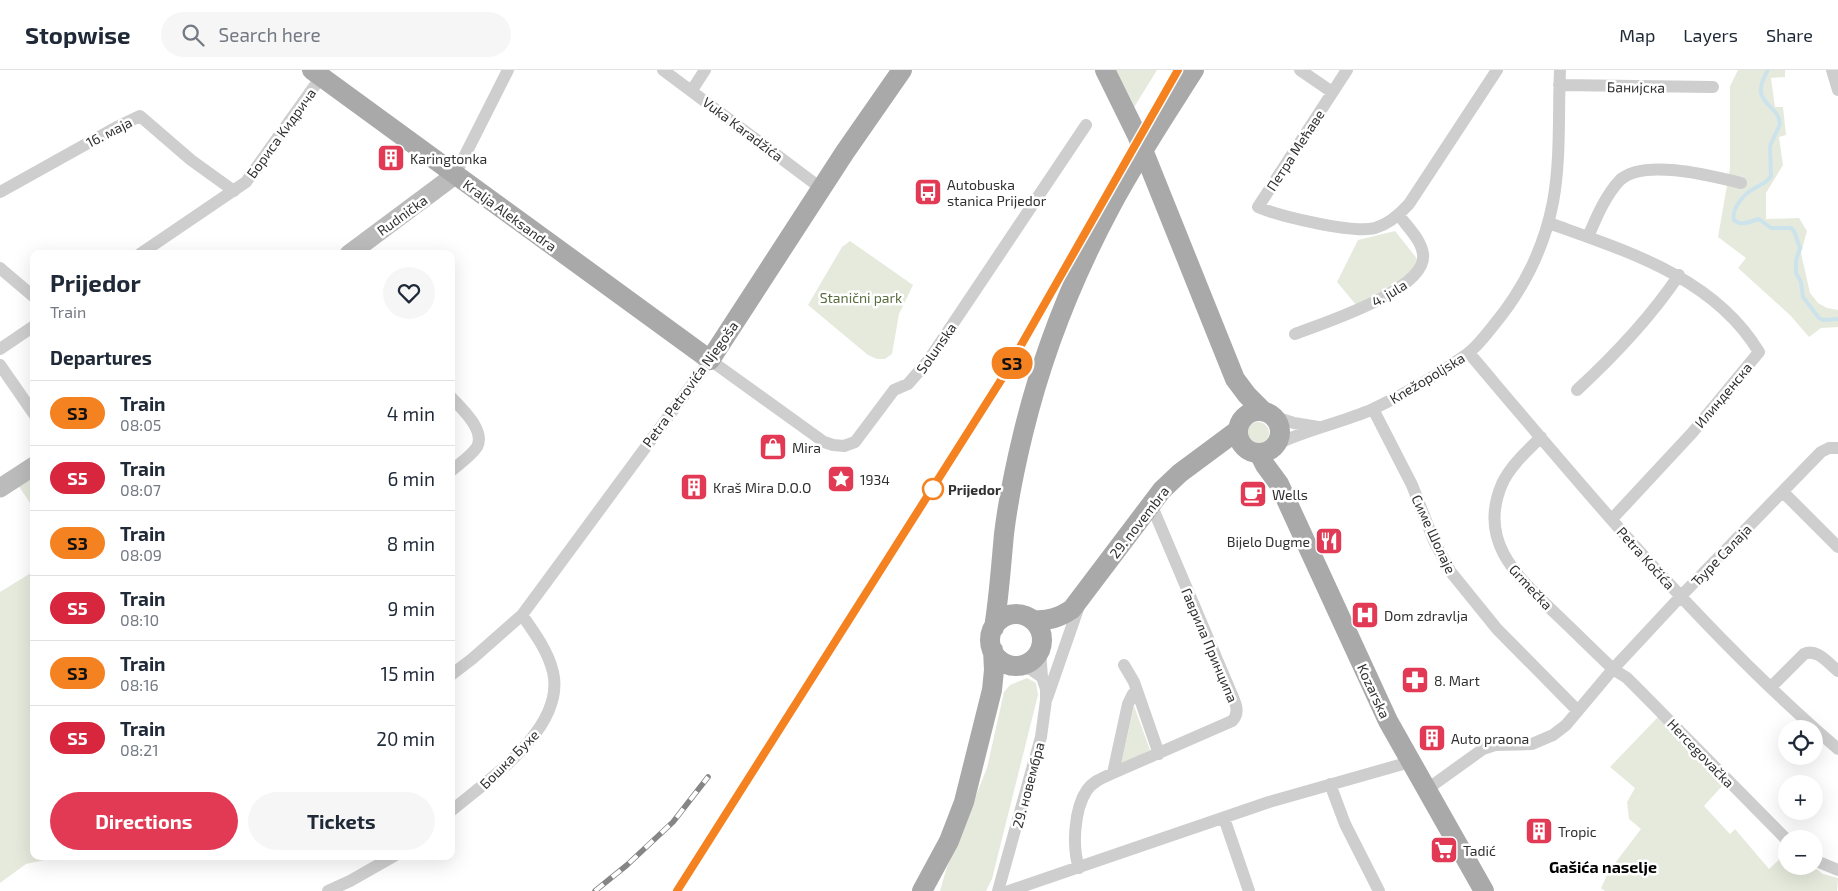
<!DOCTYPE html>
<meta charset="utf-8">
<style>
:root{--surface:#fff;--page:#f6f6f7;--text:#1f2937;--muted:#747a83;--line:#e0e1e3;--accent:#e23954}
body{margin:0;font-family:"Exo 2",sans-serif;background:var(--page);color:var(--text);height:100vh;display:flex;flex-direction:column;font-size:19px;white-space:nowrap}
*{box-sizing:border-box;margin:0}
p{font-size:16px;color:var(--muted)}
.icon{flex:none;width:28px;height:28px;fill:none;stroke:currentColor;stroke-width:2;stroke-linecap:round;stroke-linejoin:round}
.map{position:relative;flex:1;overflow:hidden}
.drawer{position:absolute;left:30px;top:180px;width:425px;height:610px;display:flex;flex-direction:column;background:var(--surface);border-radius:10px;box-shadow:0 5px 20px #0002}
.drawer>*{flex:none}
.badge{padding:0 10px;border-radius:16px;font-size:18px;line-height:32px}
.tools{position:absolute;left:1778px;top:650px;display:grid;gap:10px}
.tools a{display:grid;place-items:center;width:45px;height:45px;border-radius:50%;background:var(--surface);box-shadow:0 5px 20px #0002;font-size:25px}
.map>.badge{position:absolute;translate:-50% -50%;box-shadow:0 0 0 2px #fff}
h2{padding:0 20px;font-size:19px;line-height:45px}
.round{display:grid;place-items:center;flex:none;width:52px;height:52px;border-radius:26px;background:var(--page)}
.overview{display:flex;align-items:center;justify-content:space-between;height:85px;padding:0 20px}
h1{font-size:24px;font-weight:700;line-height:38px}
.cta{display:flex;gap:10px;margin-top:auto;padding:10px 20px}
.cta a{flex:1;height:58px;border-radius:30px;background:var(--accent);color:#fff;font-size:20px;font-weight:700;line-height:58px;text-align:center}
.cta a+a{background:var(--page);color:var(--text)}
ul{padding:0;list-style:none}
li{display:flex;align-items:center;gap:15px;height:65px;padding:0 20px;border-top:1px solid var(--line)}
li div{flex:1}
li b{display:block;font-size:19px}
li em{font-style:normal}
li .badge{min-width:55px;font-weight:700;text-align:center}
header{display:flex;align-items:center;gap:30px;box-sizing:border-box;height:70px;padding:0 25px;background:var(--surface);border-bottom:1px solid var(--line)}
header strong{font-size:24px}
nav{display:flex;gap:28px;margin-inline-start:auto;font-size:18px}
.search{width:350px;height:45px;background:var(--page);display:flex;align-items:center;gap:12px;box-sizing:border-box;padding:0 18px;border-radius:28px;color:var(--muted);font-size:19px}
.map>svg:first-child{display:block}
.green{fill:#e5eadd}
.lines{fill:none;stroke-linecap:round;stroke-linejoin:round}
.stream{stroke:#cde3ec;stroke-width:4}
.street{stroke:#cecece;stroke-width:12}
.secondary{stroke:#bbb;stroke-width:19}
.primary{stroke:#a9a9a9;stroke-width:20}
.rail-casing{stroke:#868686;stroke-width:5.5}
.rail{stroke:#fff;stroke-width:4;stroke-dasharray:11;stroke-linecap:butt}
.line-casing{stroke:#fff;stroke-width:11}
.line{stroke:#f58220;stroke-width:8}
.stop-dot{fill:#fff;stroke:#f58220;stroke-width:2.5}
.labels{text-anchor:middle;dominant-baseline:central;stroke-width:5;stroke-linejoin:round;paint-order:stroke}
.street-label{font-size:14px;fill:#313131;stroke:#fff}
.poi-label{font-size:14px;fill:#313131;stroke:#fff;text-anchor:start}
.park-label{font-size:14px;fill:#586d3e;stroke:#fff}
.stop-label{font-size:14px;font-weight:bold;fill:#313131;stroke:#fff;text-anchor:start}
.quarter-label{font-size:16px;font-weight:bold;fill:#000;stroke:#fff}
</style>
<header>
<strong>Stopwise</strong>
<div class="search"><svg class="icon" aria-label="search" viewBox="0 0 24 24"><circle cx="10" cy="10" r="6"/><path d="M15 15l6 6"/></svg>Search here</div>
<nav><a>Map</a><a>Layers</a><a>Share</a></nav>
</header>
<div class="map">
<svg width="1838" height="821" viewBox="0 0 1838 821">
<rect width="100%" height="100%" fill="#fff"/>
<!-- green -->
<path class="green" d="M1113 0H1157L1133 39Z
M1738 0H1785V7L1771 8 1775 37H1783L1786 65 1779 67 1783 95 1766 123V149L1799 148 1807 161 1801 183 1810 223 1818 233 1827 238 1838 240V257L1821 258 1809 267 1790 245 1738 198 1746 188 1718 167 1730 98V16Z
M1395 161 1415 186 1417 190 1410 206 1357 236 1337 212 1358 170Z
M850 171 913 215 899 244 892 284 885 289H877L868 285 808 235 842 177Z
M1247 363a11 11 0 1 1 22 0a11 11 0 1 1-22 0Z
M34 405V439L18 415Z
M34 501V786H63L26 794 0 813V522Z
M1027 608 1036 613 1038 625 992 809 986 821H940L946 800 987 698 1004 622 1010 615Z
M1134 636 1150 680 1121 694Z
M1658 647 1723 715 1704 736 1730 764 1735 759 1769 799 1786 783V796H1812L1823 804 1838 808 1837 821H1605L1601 818 1609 801 1641 759 1629 749 1627 732 1635 718 1610 697Z"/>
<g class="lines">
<!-- stream -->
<path class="stream" d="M1768 0C1747 35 1779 33 1780 54L1770 76 1771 106C1767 113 1761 114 1755 118 1745 123 1731 138 1734 150 1742 157 1750 151 1759 149L1771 158H1791L1794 161 1800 178 1796 190V203L1801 212 1803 227 1819 248 1823 250 1838 249"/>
<!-- street -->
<path class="street" d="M663 0 822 119
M1300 0 1332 22
M1347 0 1258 137C1279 146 1353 164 1375 158 1389 154 1400 144 1409 134L1497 0
M1832 0 1838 20
M1559 15 1713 17
M692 20 705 0
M455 105 508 0
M0 122 115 58 140 46 191 90 234 121
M1549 153C1626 181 1714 207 1759 282L1692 363 1612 449
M1588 167C1596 148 1605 126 1620 110 1644 88 1712 106 1741 113
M140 184 246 112 321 7
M0 198 34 227
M1295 264C1323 253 1428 220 1423 184 1421 169 1407 157 1399 145
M0 279 34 256
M1469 283C1585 420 1701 561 1838 679
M0 295 34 344
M1577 320C1615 285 1650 248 1679 205
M451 327C461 338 486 360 477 377 471 386 459 394 451 401
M1373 339 1412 415 1434 471 1450 501 1497 559 1578 641
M1275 347 1294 353 1318 357
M1541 367C1527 381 1510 396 1502 414 1477 472 1518 507 1556 544 1575 562 1594 581 1613 599L1627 608 1640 621 1786 769
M1277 374C1308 359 1341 353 1373 339 1405 324 1438 305 1467 284 1477 277 1485 266 1493 256 1523 220 1544 179 1553 132 1561 89 1558 43 1560 0
M1783 422 1838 477
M1124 595 1134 612 1159 684
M1020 596 1032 600 1042 607
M451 605 472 589 522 545 710 290 824 372 833 375 844 376 855 372 894 320 908 314 928 291 1086 55
M1771 617 1804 584C1817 578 1828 593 1838 601
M1047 628 1080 533
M1113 703 1232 651C1240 643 1236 634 1232 625L1151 434
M1330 714 1345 754 1379 821
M1426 720 1483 679 1495 675 1532 674 1553 665 1566 655 1613 599 1681 526 1821 382 1829 378H1838
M451 741C488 710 566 658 553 602 548 581 534 562 522 545
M1224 748 1249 821
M1814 790 1838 800
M1079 798C1072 777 1074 739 1087 720 1093 711 1103 708 1113 703L1128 634 1133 624 1137 621
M328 821 350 811 394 786
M998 821 1041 667 1046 630V619L1042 607 1040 581
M1009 821 1269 732 1410 692"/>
<!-- secondary -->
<path class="secondary" d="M349 184 455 105
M0 418 34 396"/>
<!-- primary -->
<path class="primary" d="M312 0 710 290 845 82 902 0
M1105 0 1137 65 1235 309 1247 325 1263 341
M1238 362a21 21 0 1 1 42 0a21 21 0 1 1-42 0Z
M1259 383 1265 395 1279 414 1388 651 1484 821
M990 570a26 26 0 1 1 52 0a26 26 0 1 1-52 0Z
M1033 550C1048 551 1059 548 1072 539L1162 420 1180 403 1238 360
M994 558C999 527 1001 496 1004 464 1008 431 1015 397 1023 364 1042 285 1073 207 1111 136 1136 89 1166 44 1194 0
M922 821 949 771 964 732 992 620 994 600 993 580"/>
<!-- rail casing -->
<g class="rail-casing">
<path id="rail" d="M595 821 627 795 673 752 708 707
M677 821 1012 292 1178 0"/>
</g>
<!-- rail -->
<use href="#rail" class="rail"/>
</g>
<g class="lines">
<!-- line casing -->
<g class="line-casing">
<path id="line" d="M677 821 1003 307 1178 0"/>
</g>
<!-- line -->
<use href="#line" class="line"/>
</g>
<!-- icons -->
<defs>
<g id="building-square" transform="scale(1.4375)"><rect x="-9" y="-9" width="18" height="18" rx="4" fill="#e23954" stroke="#fff"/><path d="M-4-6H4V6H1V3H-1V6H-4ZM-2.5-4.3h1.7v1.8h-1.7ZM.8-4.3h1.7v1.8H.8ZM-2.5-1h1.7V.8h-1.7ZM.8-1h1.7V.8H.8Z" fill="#fff"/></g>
<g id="bus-square" transform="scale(1.4375)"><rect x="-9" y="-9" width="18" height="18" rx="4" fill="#e23954" stroke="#fff"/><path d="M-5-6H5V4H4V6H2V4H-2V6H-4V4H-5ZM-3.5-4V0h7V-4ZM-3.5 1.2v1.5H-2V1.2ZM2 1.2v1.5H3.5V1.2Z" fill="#fff"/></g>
<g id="shop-square" transform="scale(1.4375)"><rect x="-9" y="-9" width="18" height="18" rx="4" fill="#e23954" stroke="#fff"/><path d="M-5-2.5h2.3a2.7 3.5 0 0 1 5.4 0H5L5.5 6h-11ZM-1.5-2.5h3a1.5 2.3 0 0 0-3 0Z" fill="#fff"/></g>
<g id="sight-square" transform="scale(1.4375)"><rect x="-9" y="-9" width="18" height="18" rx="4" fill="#e23954" stroke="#fff"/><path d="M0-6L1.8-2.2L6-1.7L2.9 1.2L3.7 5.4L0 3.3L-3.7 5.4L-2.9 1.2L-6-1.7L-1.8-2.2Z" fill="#fff"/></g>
<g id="cafe-square" transform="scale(1.4375)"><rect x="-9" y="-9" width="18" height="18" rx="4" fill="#e23954" stroke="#fff"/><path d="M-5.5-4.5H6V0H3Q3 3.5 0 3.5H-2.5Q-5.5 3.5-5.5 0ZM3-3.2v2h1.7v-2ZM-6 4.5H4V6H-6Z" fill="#fff"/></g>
<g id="restaurant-square" transform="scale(1.4375)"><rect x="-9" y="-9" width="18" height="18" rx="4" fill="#e23954" stroke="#fff"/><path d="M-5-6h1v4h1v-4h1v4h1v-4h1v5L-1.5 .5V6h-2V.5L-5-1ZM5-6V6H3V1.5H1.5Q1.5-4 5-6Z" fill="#fff"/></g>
<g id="hospital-square" transform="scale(1.4375)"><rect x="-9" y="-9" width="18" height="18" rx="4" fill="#e23954" stroke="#fff"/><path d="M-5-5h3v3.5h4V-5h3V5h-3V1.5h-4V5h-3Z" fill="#fff"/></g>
<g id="pharmacy-square" transform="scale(1.4375)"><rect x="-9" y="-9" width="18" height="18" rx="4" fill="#e23954" stroke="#fff"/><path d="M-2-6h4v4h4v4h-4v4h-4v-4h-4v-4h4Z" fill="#fff"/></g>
<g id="supermarket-square" transform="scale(1.4375)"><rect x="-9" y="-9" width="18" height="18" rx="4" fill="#e23954" stroke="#fff"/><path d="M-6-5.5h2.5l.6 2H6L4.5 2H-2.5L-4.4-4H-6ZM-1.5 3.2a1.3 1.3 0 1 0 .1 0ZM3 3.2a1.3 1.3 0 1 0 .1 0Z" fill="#fff"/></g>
</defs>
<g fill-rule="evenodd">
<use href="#building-square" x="391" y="88"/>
<use href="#bus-square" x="928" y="122"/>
<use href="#shop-square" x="773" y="377"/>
<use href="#sight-square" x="841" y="409"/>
<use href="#building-square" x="694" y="417"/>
<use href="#cafe-square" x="1253" y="424"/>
<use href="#restaurant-square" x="1329" y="471"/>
<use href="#hospital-square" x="1365" y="545"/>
<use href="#pharmacy-square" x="1415" y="610"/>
<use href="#building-square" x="1432" y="668"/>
<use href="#building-square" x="1539" y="761"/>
<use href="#supermarket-square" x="1444" y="780"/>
</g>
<!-- markers -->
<circle class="stop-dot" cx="933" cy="419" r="10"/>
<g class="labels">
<!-- street labels -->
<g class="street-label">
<text transform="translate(1636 17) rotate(1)">Банијска</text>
<text transform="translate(743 59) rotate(37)">Vuka Karadžića</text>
<text transform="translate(109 62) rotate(-27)">16. маја</text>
<text transform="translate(281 63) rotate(-54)">Бориса Kидрича</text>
<text transform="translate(1295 80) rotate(-57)">Петра Мећаве</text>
<text transform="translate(402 145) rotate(-36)">Rudnička</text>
<text transform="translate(510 145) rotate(36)">Kralja Aleksandra</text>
<text transform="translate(1389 223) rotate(-31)">4. jula</text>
<text transform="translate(936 278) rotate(-55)">Solunska</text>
<text transform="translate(1427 308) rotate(-31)">Knežopoljska</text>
<text transform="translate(690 314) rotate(-54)">Petra Petrovića Njegoša</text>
<text transform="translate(1723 325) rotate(-50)">Илинденска</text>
<text transform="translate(1139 452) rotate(-52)">29. novembra</text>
<text transform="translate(1434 464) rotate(65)">Симе Шолаје</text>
<text transform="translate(1721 485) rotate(-46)">Ђуре Салаја</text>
<text transform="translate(1646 488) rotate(48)">Petra Kočića</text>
<text transform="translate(1531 517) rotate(47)">Grmečka</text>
<text transform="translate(1210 575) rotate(67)">Гаврила Принципа</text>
<text transform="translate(1374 621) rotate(65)">Kozarska</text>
<text transform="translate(1701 683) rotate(46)">Hercegovačka</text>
<text transform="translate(509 689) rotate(-45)">Бошка Бухе</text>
<text transform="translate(1028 715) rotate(-75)">29. новембра</text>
</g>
<!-- poi labels -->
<g class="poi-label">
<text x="410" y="88">Karingtonka</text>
<text x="947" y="114">Autobuska<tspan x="947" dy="16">stanica Prijedor</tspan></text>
<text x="792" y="377">Mira</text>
<text x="860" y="409">1934</text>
<text x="713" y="417">Kraš Mira D.O.O</text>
<text x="1272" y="424">Wells</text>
<text x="1310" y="471" text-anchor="end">Bijelo Dugme</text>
<text x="1384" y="545">Dom zdravlja</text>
<text x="1434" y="610">8. Mart</text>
<text x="1451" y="668">Auto praona</text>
<text x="1558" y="761">Tropic</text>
<text x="1463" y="780">Tadić</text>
</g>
<!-- park labels -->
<g class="park-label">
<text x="861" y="227">Stanični park</text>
</g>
<!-- stop labels -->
<g class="stop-label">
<text x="948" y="419">Prijedor</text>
</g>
<!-- quarter labels -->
<g class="quarter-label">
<text x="1603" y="796">Gašića naselje</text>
</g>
</g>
</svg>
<div class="tools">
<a><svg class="icon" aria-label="locate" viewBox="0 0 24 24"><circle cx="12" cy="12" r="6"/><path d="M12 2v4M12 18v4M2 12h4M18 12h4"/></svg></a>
<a>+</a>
<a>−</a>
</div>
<b class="badge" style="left:1012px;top:293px;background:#f58220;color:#111">S3</b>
<section class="drawer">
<div class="overview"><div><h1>Prijedor</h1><p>Train</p></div><a class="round"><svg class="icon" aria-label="heart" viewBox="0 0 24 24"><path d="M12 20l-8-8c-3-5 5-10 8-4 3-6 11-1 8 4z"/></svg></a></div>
<h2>Departures</h2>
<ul>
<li><span class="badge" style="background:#f58220;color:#111">S3</span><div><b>Train</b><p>08:05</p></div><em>4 min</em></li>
<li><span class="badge" style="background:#d7263d;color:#fff">S5</span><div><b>Train</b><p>08:07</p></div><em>6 min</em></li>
<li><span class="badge" style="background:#f58220;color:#111">S3</span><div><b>Train</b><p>08:09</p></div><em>8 min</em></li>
<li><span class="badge" style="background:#d7263d;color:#fff">S5</span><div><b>Train</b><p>08:10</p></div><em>9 min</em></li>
<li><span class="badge" style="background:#f58220;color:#111">S3</span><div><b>Train</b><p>08:16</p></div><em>15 min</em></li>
<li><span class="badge" style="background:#d7263d;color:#fff">S5</span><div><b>Train</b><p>08:21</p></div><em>20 min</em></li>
</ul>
<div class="cta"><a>Directions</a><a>Tickets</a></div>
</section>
</div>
